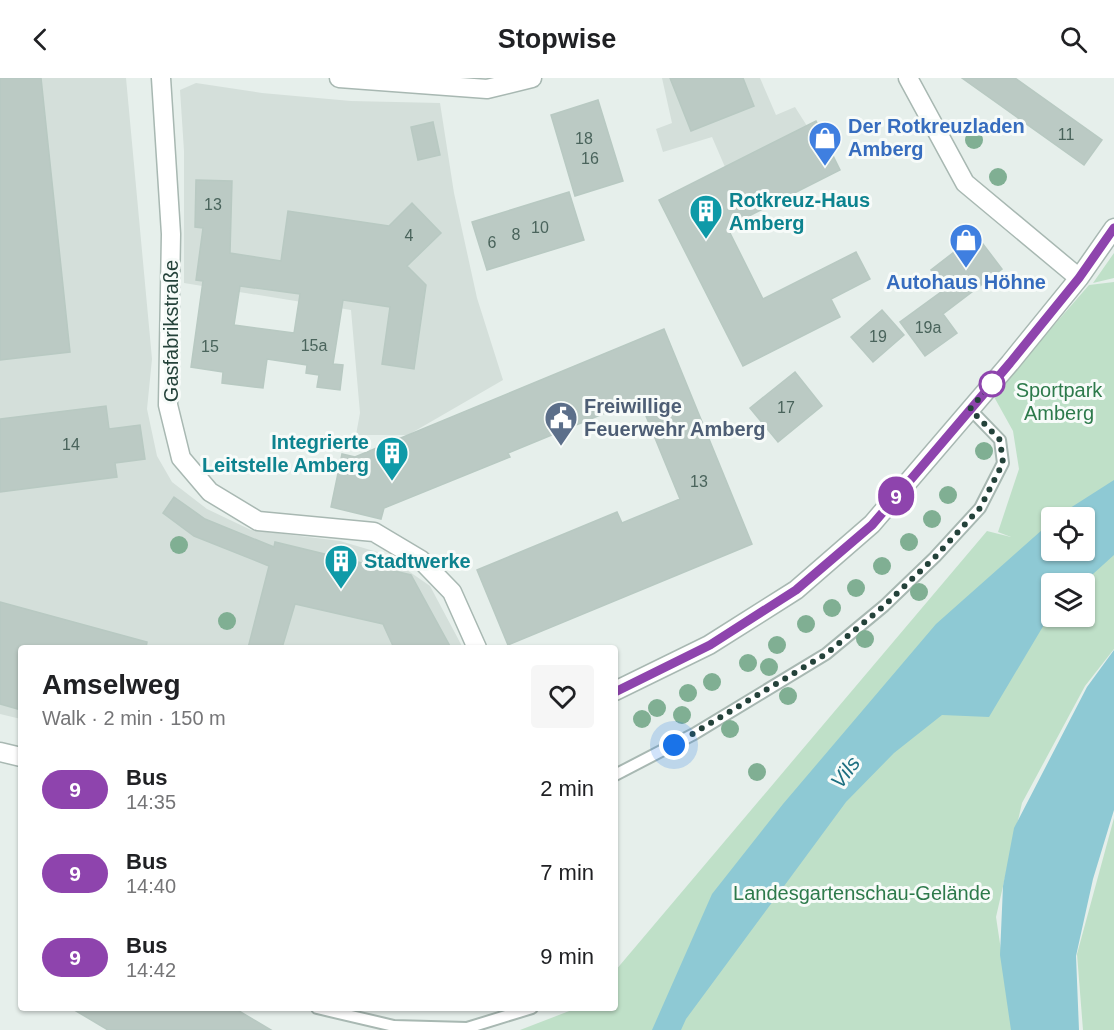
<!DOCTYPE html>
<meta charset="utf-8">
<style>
:root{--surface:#fff;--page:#f6f6f6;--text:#202124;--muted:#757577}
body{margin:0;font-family:Helvetica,sans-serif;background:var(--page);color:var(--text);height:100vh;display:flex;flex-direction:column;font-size:22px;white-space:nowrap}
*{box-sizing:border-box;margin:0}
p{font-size:20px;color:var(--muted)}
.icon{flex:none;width:33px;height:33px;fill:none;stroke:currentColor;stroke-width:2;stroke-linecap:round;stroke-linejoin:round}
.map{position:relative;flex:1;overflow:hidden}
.sheet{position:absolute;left:18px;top:567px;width:600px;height:366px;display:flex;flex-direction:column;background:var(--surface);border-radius:6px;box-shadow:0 2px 4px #0004}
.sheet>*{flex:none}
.badge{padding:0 12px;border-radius:20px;font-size:21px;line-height:39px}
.tools{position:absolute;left:1041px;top:429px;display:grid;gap:12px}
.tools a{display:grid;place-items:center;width:54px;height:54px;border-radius:6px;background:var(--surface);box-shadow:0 2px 4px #0004;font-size:30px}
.you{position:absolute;width:30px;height:30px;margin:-15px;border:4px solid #fff;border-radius:50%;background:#1a73e8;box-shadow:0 0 0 9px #1a73e833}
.map>.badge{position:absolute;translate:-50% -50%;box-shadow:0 0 0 3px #fff}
.round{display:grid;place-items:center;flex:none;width:63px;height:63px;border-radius:6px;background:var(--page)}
.summary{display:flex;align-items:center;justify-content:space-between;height:102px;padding:0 24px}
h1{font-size:28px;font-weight:700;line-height:45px}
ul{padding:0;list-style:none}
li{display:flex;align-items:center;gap:18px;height:84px;padding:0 24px}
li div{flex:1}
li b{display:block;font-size:22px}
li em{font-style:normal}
li .badge{min-width:66px;font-weight:700;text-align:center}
header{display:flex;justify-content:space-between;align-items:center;height:78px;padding:0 24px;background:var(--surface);font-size:27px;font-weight:700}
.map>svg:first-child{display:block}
.built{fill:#d4dfda}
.green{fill:#bfe0c8;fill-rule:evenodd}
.water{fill:#8ec9d4}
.building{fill:#bbcac4;stroke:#b8c9c2;stroke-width:1.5;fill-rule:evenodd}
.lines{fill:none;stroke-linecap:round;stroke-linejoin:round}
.service-casing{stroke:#a8b8b2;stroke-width:14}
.minor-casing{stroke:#a8b8b2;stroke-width:21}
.service{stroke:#fff;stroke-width:10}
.minor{stroke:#fff;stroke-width:18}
.tree{fill:#80af93}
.line-casing{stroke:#fff;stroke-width:14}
.line{stroke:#8e44ad;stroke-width:9}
.walk{stroke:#24423a;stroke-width:6;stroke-dasharray:0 10.8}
.stop-dot{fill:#fff;stroke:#8e44ad;stroke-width:3}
.labels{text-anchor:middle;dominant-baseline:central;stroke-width:6;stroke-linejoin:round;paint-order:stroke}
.number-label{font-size:16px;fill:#4a645c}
.shop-label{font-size:20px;font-weight:bold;fill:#366cbe;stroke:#f7fbf9;text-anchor:start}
.culture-label{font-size:20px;font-weight:bold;fill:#0d838f;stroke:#f7fbf9;text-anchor:start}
.street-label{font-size:20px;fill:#24423a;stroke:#f7fbf9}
.park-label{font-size:20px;fill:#2d7a4b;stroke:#f7fbf9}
.service-label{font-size:20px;font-weight:bold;fill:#4e5e75;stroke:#f7fbf9;text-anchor:start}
.water-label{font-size:21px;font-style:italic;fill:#1c6f80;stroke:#f7fbf9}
</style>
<header><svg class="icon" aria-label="back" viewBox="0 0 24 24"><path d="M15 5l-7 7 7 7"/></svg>Stopwise<svg class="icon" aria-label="search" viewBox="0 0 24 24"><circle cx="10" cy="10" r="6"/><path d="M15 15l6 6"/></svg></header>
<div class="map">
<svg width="1114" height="952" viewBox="0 0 1114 952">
<rect width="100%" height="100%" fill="#e6efeb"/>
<!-- built -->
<path class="built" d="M0 0H126L152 281 147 331 157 378 172 404 207 431 251 452 340 463 384 476 430 508 463 570H21V641L0 636Z
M662 0H760L776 37 795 29 807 48 725 89 712 59 663 74 656 51 672 45Z
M196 5 262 15 351 23 440 25 454 115 477 220 503 302 408 357H356L360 335 351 232 184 205V73L180 12Z"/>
<!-- green -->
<path class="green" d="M1114 175V200L1093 205Z
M1114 204V571L1085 608 1022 725 996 839 1013 952H520L577 930H615V893L987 453 1011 459 998 454 1019 391 1013 353 993 317 1089 207ZM1052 440H1084V472H1052ZM1052 506H1084V538H1052Z
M1114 740V952H1083L1077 876Z"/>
<!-- water -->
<path class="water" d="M1114 402V477L1083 505 1052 506 1051 535 989 639 942 637 894 675 846 724 686 941 681 952H652L712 816 783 726 936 546 1051 444 1052 472H1084V440L1056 439Z
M1114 572V732L1093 801 1076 878 1079 952H1011L1000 877 1003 808 1014 750 1087 609Z"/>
<!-- building -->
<path class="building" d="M0 0H41L70 274 0 282Z
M670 0H743L754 28 691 53Z
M962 0H1015L1102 62 1084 87Z
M598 22 623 103 575 118 551 37Z
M816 43 840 92 727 149 763 221 856 174 870 201 831 221 840 239 743 288 659 122Z
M433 44 440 77 418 82 411 49Z
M196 102 232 103 230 175 281 183 288 133 389 148 412 125 441 155 407 188 426 207 414 291 382 286 390 229 343 222 333 286 343 287 340 312 317 309 319 297 306 295 307 287 267 281 263 310 222 305 223 294 191 289 203 203 196 202 203 150 195 149ZM240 208 300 216 294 255 234 247Z
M569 114 584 162 487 192 472 144Z
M976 157 1002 191 943 236 957 255 925 278 900 244 945 211 931 192Z
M882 232 904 257 873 284 851 259Z
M664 251 752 466 508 567 477 492 617 434 622 445 680 421 639 321 508 375 510 379 384 430 381 441 331 429 342 376 355 379Z
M795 294 822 328 778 364 750 330Z
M106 328 109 351 140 347 145 381 115 385 117 399 0 414V341Z
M174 419 205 441 274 469 275 464 411 497 451 570H394L383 546 295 526 282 570H248L269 488 194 458 163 435Z
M0 524 147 564 146 570H21V632L0 626Z
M71 930H234L271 952H108Z"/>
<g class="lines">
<!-- service casing -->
<g class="service-casing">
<path id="service" d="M615 697 694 656 826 576 884 528 935 479 980 430 1003 385 1000 362 970 331
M317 930 394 948 467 950 532 930"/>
</g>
<!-- minor casing -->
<g class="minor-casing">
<path id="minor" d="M161 0 171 156 168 327 181 380 210 414 258 443 374 454 421 482 452 514 477 570
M339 0 487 11 532 0
M908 0 965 105 1079 200
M615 613 709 567 796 512 872 446 1010 285 1079 200 1114 150
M0 674 21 679"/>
</g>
<!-- service -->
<use href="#service" class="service"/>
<!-- minor -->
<use href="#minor" class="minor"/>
</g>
<!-- trees -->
<g class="tree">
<circle cx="974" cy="62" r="9"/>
<circle cx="998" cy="99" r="9"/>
<circle cx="984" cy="373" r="9"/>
<circle cx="948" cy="417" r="9"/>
<circle cx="932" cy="441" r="9"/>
<circle cx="909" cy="464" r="9"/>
<circle cx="179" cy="467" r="9"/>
<circle cx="882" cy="488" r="9"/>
<circle cx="856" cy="510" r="9"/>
<circle cx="919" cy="514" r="9"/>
<circle cx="832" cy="530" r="9"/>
<circle cx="227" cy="543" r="9"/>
<circle cx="806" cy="546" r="9"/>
<circle cx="865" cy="561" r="9"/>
<circle cx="777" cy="567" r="9"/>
<circle cx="748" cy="585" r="9"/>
<circle cx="769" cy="589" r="9"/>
<circle cx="712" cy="604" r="9"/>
<circle cx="688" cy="615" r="9"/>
<circle cx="788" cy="618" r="9"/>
<circle cx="657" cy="630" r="9"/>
<circle cx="682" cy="637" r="9"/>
<circle cx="642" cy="641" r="9"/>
<circle cx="730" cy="651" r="9"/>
<circle cx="757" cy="694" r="9"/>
</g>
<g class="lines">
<!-- line casing -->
<g class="line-casing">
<path id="line" d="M615 614 710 567 796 512 872 447 1010 285 1079 200 1114 150"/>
</g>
<!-- line -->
<use href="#line" class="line"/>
<!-- walk -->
<path class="walk" d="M674 667 826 576 884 528 935 479 980 430 1003 385 1000 362 970 331 997 300 992 306"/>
</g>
<!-- icons -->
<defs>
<g id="shop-pin" transform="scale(1.725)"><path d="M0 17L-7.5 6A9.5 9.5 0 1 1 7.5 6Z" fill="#3f7fe0" stroke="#f7fbf9"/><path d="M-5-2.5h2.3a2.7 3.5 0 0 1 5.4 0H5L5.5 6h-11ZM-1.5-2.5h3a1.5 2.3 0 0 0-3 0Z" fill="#fff"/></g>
<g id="building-pin" transform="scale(1.725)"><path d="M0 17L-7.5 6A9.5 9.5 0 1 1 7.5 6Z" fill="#0f9aa8" stroke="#f7fbf9"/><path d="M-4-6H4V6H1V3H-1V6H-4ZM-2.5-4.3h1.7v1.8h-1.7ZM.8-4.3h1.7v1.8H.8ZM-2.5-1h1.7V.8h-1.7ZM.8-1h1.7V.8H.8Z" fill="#fff"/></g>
<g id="civic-pin" transform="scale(1.725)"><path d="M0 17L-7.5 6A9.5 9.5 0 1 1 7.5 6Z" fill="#5c6f8a" stroke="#f7fbf9"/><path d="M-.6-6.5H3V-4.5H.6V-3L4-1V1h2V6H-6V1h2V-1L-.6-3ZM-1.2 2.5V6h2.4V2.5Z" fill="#fff"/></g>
</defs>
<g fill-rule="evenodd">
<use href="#shop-pin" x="825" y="60"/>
<use href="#building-pin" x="706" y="133"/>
<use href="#shop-pin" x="966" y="162"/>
<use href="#civic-pin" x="561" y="340"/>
<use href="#building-pin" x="392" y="375"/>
<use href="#building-pin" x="341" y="483"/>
</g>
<!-- markers -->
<circle class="stop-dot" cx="992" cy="306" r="12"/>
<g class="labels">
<!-- number labels -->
<g class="number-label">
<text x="1066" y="56">11</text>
<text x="584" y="60">18</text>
<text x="590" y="80">16</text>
<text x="213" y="126">13</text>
<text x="540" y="149">10</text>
<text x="516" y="156">8</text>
<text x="409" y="157">4</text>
<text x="492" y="164">6</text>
<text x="928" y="249">19a</text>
<text x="878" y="258">19</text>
<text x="314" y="267">15a</text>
<text x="210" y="268">15</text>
<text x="786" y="329">17</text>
<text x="71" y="366">14</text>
<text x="699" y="403">13</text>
</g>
<!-- shop labels -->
<g class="shop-label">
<text x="848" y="48">Der Rotkreuzladen<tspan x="848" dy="23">Amberg</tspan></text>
<text x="966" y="204" text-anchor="middle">Autohaus Höhne</text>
</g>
<!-- culture labels -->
<g class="culture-label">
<text x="729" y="122">Rotkreuz-Haus<tspan x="729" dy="23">Amberg</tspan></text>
<text x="369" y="364" text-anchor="end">Integrierte<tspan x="369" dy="23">Leitstelle Amberg</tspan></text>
<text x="364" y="483">Stadtwerke</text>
</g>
<!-- street labels -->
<g class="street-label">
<text transform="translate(171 253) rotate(-90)">Gasfabrikstraße</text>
</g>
<!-- park labels -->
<g class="park-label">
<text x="1059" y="312">Sportpark<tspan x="1059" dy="23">Amberg</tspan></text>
<text x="862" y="815">Landesgartenschau-Gelände</text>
</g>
<!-- service labels -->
<g class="service-label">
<text x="584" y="328">Freiwillige<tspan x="584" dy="23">Feuerwehr Amberg</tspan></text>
</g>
<!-- water labels -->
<g class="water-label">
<text transform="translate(845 694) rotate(-53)">Vils</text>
</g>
</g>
</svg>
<div class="tools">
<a><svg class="icon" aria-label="locate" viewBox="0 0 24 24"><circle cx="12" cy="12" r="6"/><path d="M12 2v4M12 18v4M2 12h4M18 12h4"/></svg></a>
<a><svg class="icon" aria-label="layers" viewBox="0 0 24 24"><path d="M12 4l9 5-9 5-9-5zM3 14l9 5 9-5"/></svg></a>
</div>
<div class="you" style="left:674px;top:667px"></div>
<b class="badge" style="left:896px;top:418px;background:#8e44ad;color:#fff">9</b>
<section class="sheet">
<div class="summary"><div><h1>Amselweg</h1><p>Walk · 2 min · 150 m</p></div><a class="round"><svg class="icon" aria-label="heart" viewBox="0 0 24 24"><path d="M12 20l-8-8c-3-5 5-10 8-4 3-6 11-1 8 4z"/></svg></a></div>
<ul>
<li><span class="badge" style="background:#8e44ad;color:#fff">9</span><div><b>Bus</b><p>14:35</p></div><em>2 min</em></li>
<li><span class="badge" style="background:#8e44ad;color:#fff">9</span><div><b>Bus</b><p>14:40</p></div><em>7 min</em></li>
<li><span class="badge" style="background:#8e44ad;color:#fff">9</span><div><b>Bus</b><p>14:42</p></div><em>9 min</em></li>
</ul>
</section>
</div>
